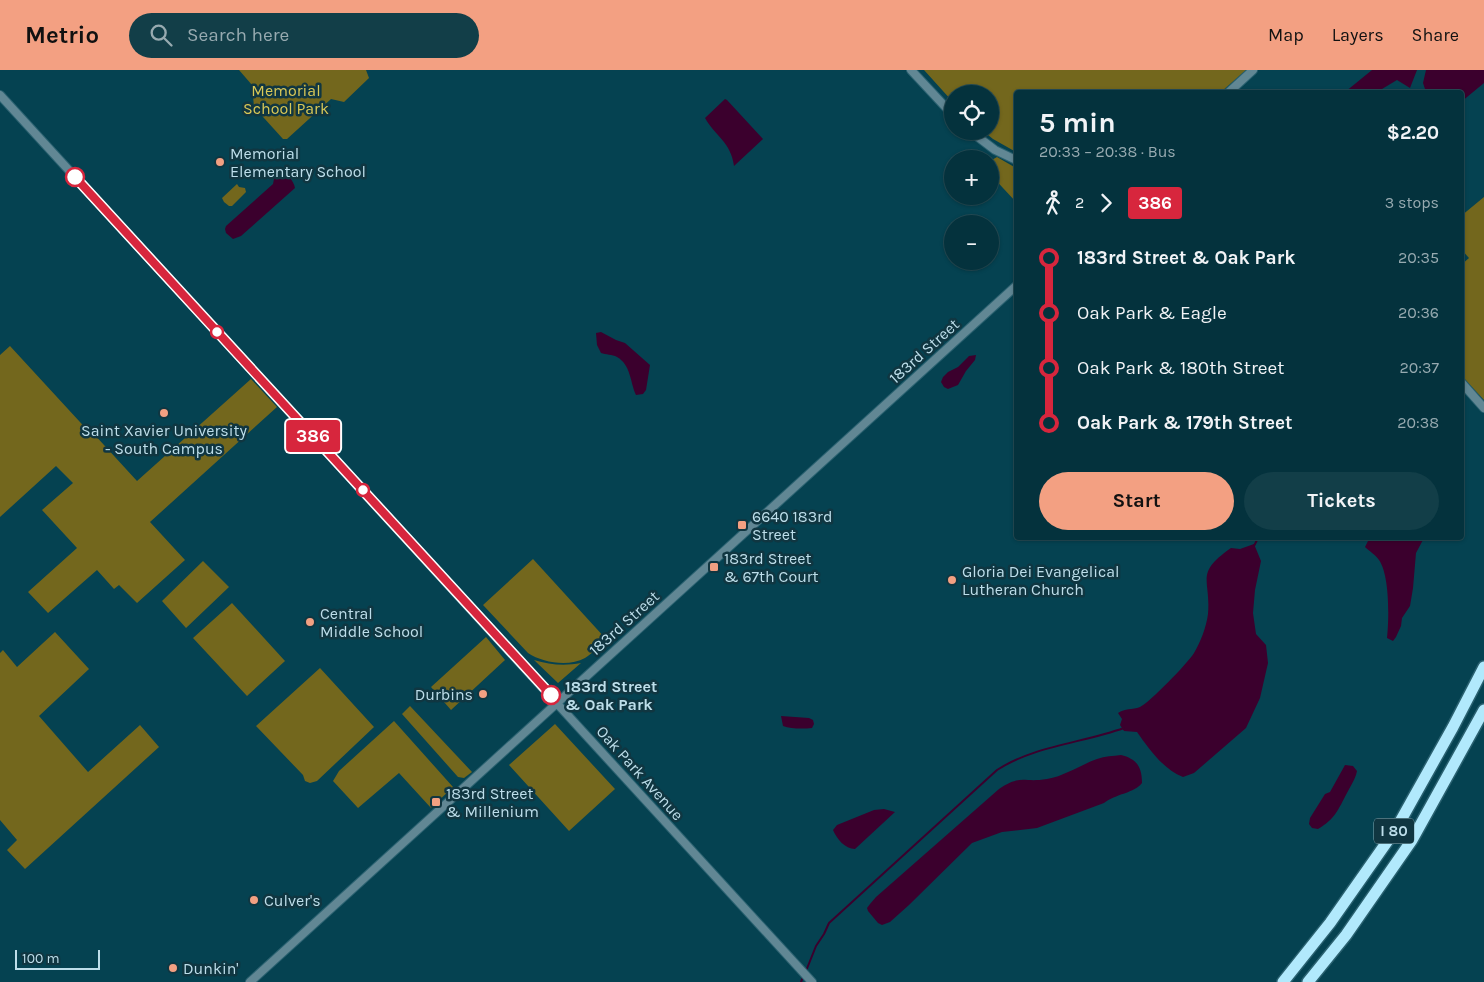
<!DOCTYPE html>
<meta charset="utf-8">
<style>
:root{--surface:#04323d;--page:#123e48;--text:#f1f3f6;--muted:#97aab0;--line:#254d57;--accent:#f3a082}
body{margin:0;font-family:Karla,sans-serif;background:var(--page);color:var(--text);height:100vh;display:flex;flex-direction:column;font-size:19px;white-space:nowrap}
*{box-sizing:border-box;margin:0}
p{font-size:16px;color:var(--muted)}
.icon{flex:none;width:28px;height:28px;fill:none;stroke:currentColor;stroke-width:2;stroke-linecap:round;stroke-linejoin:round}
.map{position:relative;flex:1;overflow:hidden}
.side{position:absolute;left:1014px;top:20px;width:450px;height:450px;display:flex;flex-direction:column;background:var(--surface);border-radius:5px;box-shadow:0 1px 4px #0004,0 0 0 1px var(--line)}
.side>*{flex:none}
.badge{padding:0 10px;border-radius:4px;font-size:18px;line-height:32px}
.controls{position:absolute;left:944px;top:15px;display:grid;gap:10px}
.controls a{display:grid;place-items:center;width:55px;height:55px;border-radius:50%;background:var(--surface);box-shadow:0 1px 4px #0004,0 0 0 1px var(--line);font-size:25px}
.scale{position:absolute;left:15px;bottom:12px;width:85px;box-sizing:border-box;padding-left:5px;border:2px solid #bddeea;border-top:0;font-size:14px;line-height:18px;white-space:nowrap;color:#bddeea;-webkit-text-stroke:4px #103641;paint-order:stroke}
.map>.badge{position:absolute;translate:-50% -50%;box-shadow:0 0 0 2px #fff}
.legs{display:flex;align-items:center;gap:8px;height:55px;padding:0 25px;font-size:16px}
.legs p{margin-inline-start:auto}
.headline{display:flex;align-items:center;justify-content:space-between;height:85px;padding:0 25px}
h1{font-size:28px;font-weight:700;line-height:38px}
.cta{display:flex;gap:10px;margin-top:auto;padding:10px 25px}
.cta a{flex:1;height:58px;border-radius:30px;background:var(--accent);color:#111;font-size:20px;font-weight:700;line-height:58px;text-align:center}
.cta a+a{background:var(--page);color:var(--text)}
ul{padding:0 25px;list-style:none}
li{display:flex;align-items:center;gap:18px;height:55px;font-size:19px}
li i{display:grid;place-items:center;width:8px;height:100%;margin:0 6px;background:currentColor}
li i::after{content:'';width:12px;height:12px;margin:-6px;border:4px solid;border-radius:50%;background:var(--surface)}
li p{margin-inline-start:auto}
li:first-child i{background:linear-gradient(#0000 50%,currentColor 0)}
li:last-child i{background:linear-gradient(currentColor 50%,#0000 0)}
header{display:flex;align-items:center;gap:30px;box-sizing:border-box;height:70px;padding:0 25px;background:var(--accent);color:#111}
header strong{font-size:24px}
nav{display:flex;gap:28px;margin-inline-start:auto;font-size:18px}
.search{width:350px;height:45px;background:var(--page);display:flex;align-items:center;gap:12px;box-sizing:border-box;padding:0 18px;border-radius:28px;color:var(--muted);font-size:19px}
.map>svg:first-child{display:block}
.green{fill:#73671d}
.water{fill:#3b002d}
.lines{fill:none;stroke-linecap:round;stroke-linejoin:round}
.stream{stroke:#3b002d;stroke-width:2}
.minor-casing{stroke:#2a6170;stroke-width:10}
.highway-casing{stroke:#2a6170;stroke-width:14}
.minor{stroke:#618794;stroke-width:8}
.highway{stroke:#b1e9fc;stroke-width:11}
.line-1-casing{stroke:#fff;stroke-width:11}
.line-1{stroke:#d7263d;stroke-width:8}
.poi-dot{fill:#f3a082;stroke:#103641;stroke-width:2}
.stop-1-dot{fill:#fff;stroke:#d7263d;stroke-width:2.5}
.labels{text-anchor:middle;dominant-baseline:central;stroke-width:5;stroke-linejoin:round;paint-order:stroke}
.shield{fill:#103641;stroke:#89acb7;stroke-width:1}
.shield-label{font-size:15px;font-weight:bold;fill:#bddeea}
.park-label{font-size:16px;fill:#d9c857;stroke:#103641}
.poi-label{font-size:16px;fill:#bddeea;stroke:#103641;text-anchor:start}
.street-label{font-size:16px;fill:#bddeea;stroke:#103641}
.stop-label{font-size:16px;font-weight:bold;fill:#bddeea;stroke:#103641;text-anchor:start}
</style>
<header>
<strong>Metrio</strong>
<div class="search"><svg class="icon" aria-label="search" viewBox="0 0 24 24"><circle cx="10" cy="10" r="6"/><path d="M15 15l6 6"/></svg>Search here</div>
<nav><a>Map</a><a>Layers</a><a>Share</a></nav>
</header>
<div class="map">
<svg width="1484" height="912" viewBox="0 0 1484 912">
<rect width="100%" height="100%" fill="#054251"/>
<!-- green -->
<path class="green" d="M239 0H366L369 8 344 32 331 29 287 69H283L254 37 252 15Z
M924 0H1246L1221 22H1016V82L993 69 983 61H990V24H952V31Z
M997 87 1016 98V132L990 104V91Z
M237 114 239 117 245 118 246 122 232 136H229L224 132 222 128Z
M1484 127V330L1461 305V195L1469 188 1461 179V146Z
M10 276 91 364 93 363 137 411 251 309 277 337 150 452 185 490 137 533 119 515 114 519 97 500 48 543 28 522 77 478 42 440 73 413 56 396 0 447V285Z
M533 489 606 569C600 575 593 583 585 588 569 597 543 593 528 583L483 535Z
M203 491 229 517 186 558 162 531Z
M232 533 285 591 247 626 193 568Z
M55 562 89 599 39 646 88 702 140 655 159 677 25 799 7 780 17 770 0 750V583L3 580 17 597Z
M486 567 505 590 451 640 431 617Z
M534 590C550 595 565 596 581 593L558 613Z
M320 598 374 657 317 711 310 713 305 711 303 705 256 656Z
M410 636 472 702 464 708 458 707 402 644Z
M394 651 453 717 431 738 399 703 358 738 333 711 339 701Z
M555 654 615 719 569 761 509 695Z"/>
<!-- water -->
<path class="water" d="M1372 0H1417L1410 18 1397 10 1377 22H1345Z
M1426 0H1484V13L1461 32V22H1426L1423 13Z
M725 29 727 30 763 69 734 96C731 72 715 66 705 48Z
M280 100C286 102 294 111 295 118L241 166 233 169 226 163 225 159 226 156 273 114 275 104Z
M601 262 616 270 625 273 650 295 646 320 643 324 636 325C630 312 631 295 617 287 612 284 606 285 601 283L597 275 596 263Z
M976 285 975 290 966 301 958 315 948 319 944 317 941 312 943 307 948 302 958 297 969 286Z
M1392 468H1424L1416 483 1413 518 1410 536 1402 548 1401 556 1396 567 1393 571 1387 568C1389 550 1390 506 1379 490 1376 485 1369 481 1365 477L1368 471 1388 469Z
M1254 474 1261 491 1255 520 1253 543 1256 564 1266 575 1268 593 1260 628 1246 658 1194 703 1183 707C1163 699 1149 679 1137 662L1124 661 1120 655 1122 649 1118 643C1125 638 1132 640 1140 637 1149 633 1188 593 1194 583 1201 571 1206 558 1208 544 1211 508 1194 504 1231 478L1240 479Z
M781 646 809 648 813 650 814 654 812 658C803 659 791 659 783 656Z
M1121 685C1137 689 1142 697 1142 713 1135 723 1115 724 1104 733L1037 758 1002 762 972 773 909 835 890 852 882 855 878 853 868 841 867 838 870 834 876 827 999 719C1021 704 1023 713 1047 709 1065 706 1080 695 1097 689 1105 686 1113 686 1121 685Z
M1345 695 1353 696 1357 701 1356 705C1354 711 1350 717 1347 723 1338 740 1335 749 1318 759L1312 758 1309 754 1310 748 1325 724 1330 722Z
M884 739 895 742 855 779C845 779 837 769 833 760L837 755 874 740Z"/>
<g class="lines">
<!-- stream -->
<path class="stream" d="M1254 476 1258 468
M806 901 816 876 824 864 829 853 997 700C1034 676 1082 673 1124 658
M801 912 804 905"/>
<!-- minor casing -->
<g class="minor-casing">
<path id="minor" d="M911 0 952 44
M1229 22 1253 0
M0 25 812 912
M970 61 995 80 1016 90
M1461 312 1484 338
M250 912 1016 216"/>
</g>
<!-- highway casing -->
<g class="highway-casing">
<path id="highway" d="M1283 912 1330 853 1396 759 1453 657 1484 597
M1308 912 1346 865 1412 770 1484 640"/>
</g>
<!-- minor -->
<use href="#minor" class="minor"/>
<!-- highway -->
<use href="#highway" class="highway"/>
</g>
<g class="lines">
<!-- line-1 casing -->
<g class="line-1-casing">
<path id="line-1" d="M75 107 551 625"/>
</g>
<!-- line-1 -->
<use href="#line-1" class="line-1"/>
</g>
<!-- markers -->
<g class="poi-dot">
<circle cx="220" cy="92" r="5"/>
<circle cx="164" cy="343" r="5"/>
<rect x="737" y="450" width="10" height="10" rx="2.5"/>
<rect x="709" y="492" width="10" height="10" rx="2.5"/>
<circle cx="952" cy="510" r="5"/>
<circle cx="310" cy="552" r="5"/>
<circle cx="483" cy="624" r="5"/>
<rect x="431" y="727" width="10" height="10" rx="2.5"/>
<circle cx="254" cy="830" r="5"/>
<circle cx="173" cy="898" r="5"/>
</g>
<g class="stop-1-dot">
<circle cx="75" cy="107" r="9"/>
<circle cx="217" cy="262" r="6"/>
<circle cx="363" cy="420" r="6"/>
<circle cx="551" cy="625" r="9"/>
</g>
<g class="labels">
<!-- shield labels -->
<rect class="shield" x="1374" y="748.5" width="40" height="25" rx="4"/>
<g class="shield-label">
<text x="1394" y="761">I 80</text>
</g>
<!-- park labels -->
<g class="park-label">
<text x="286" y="20">Memorial<tspan x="286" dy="18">School Park</tspan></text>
</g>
<!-- poi labels -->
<g class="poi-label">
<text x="230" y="83">Memorial<tspan x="230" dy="18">Elementary School</tspan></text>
<text x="164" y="360" text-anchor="middle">Saint Xavier University<tspan x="164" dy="18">- South Campus</tspan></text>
<text x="752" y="446">6640 183rd<tspan x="752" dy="18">Street</tspan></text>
<text x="724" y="488">183rd Street<tspan x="724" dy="18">&amp; 67th Court</tspan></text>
<text x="962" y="501">Gloria Dei Evangelical<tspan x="962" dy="18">Lutheran Church</tspan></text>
<text x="320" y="543">Central<tspan x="320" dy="18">Middle School</tspan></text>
<text x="473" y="624" text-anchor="end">Durbins</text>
<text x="446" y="723">183rd Street<tspan x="446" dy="18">&amp; Millenium</tspan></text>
<text x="264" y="830">Culver's</text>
<text x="183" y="898">Dunkin'</text>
</g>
<!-- street labels -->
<g class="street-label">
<text transform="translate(924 281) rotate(-42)">183rd Street</text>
<text transform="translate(624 553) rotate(-42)">183rd Street</text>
<text transform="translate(640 703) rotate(48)">Oak Park Avenue</text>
</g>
<!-- stop labels -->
<g class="stop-label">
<text x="565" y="616">183rd Street<tspan x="565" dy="18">&amp; Oak Park</tspan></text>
</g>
</g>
</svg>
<div class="controls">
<a><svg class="icon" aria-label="locate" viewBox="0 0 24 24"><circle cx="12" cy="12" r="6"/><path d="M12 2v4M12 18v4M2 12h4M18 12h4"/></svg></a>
<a>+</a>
<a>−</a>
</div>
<div class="scale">100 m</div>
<b class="badge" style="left:313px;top:366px;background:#d7263d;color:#fff">386</b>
<section class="side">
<div class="headline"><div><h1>5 min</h1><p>20:33 – 20:38 · Bus</p></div><b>$2.20</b></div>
<div class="legs"><svg class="icon" aria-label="walk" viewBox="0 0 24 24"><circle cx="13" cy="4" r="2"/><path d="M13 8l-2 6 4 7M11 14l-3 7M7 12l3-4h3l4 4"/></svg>2<svg class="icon" aria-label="forward" viewBox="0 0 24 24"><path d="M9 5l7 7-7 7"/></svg><b class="badge" style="background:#d7263d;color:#fff">386</b><p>3 stops</p></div>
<ul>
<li><i style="color:#d7263d"></i><b>183rd Street &amp; Oak Park</b><p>20:35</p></li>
<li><i style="color:#d7263d"></i><span>Oak Park &amp; Eagle</span><p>20:36</p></li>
<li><i style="color:#d7263d"></i><span>Oak Park &amp; 180th Street</span><p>20:37</p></li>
<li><i style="color:#d7263d"></i><b>Oak Park &amp; 179th Street</b><p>20:38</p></li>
</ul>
<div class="cta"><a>Start</a><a>Tickets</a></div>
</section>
</div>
